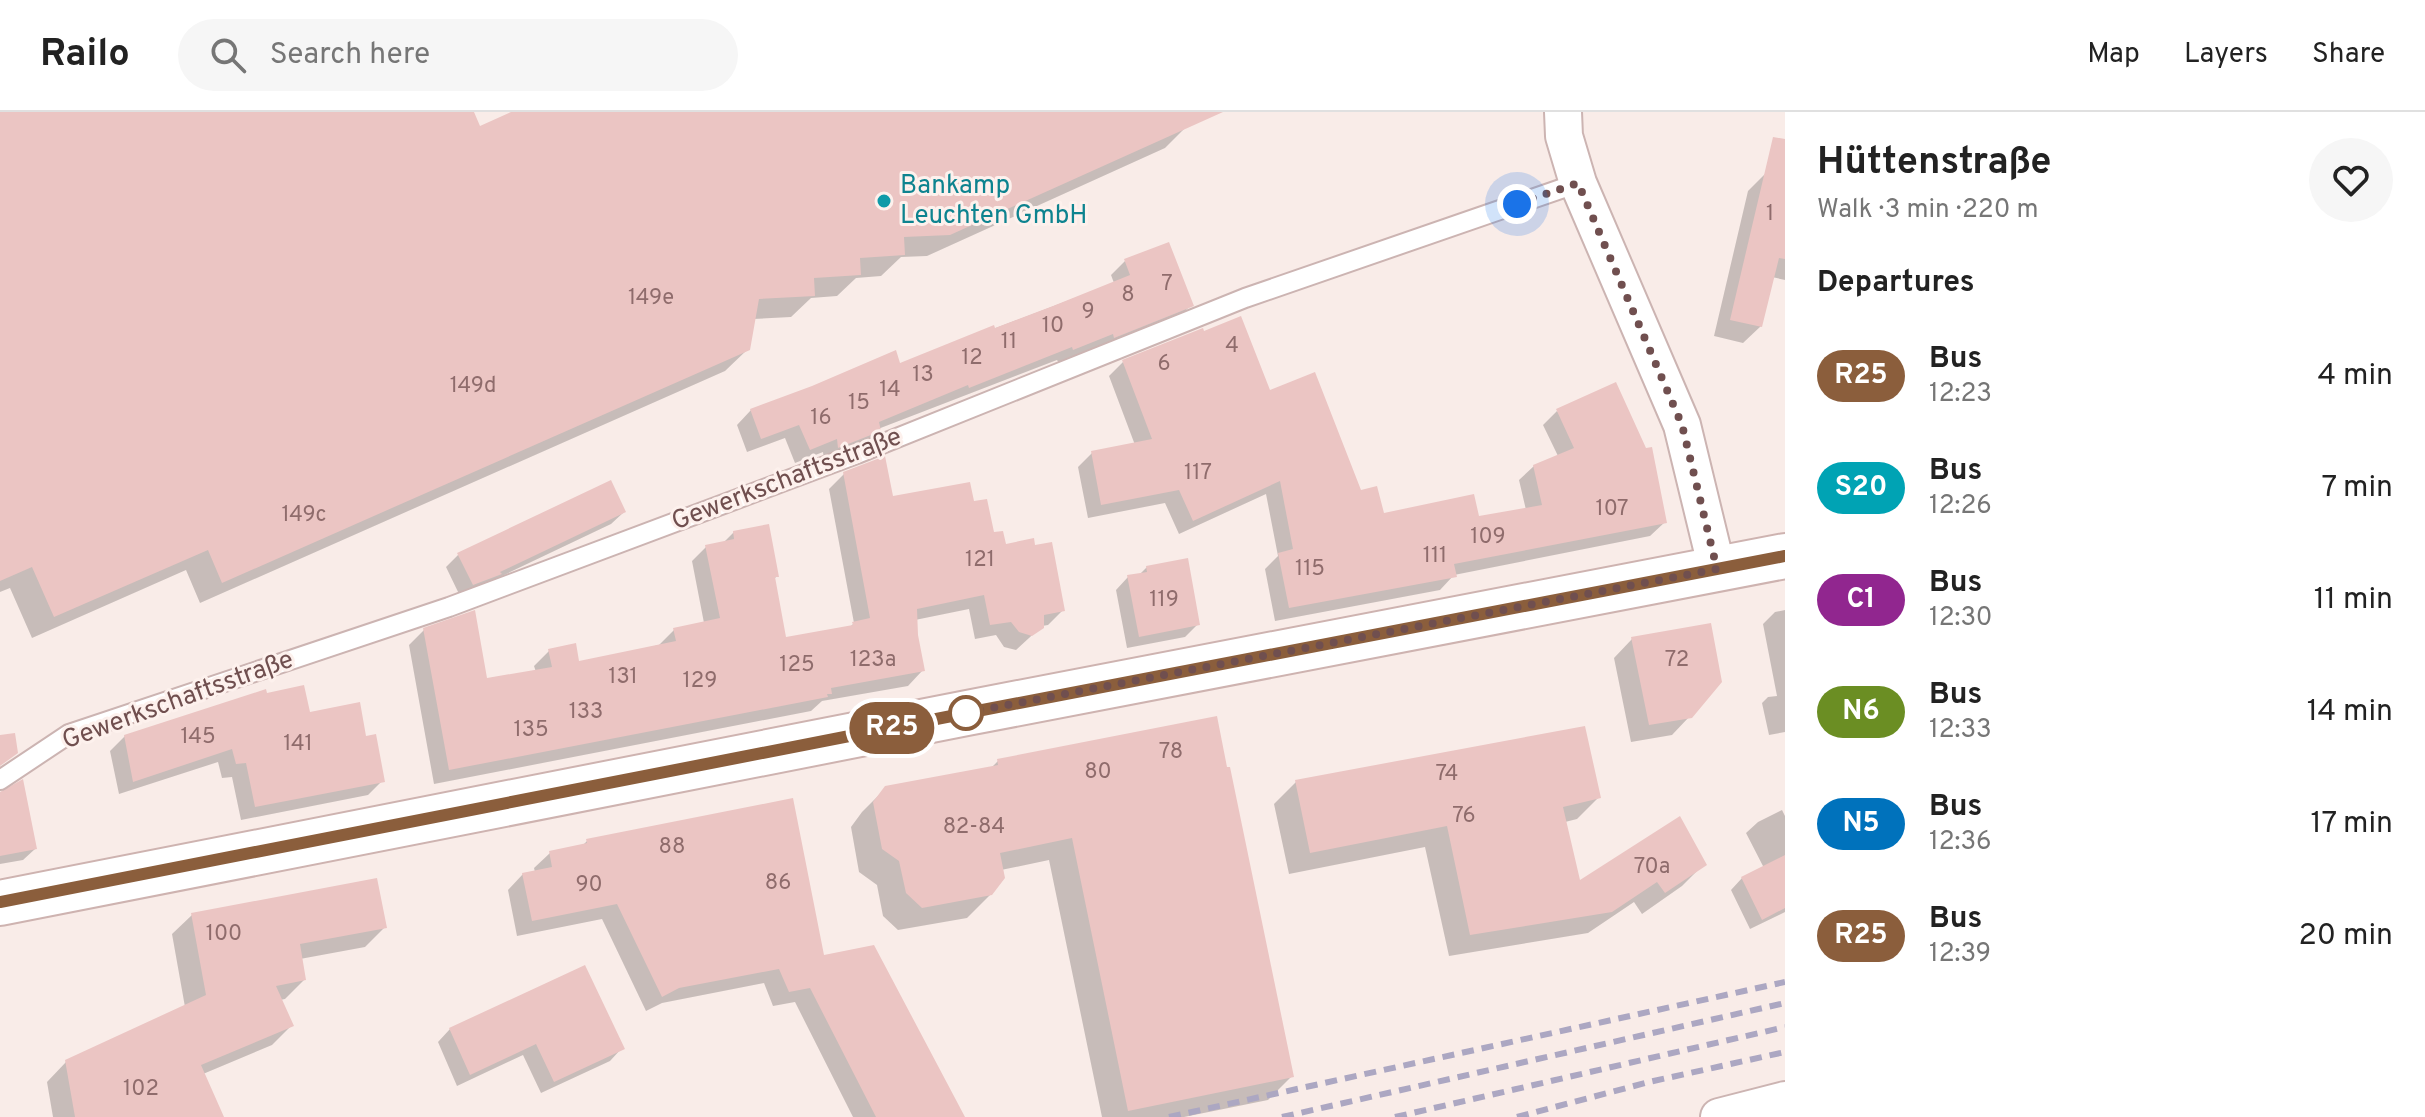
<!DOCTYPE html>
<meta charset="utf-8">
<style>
:root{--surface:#fff;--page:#f6f6f6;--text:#222;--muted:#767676;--line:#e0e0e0}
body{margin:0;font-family:Overpass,sans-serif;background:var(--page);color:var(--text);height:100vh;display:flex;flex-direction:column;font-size:30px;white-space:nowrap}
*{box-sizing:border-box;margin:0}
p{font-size:26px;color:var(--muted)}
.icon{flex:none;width:44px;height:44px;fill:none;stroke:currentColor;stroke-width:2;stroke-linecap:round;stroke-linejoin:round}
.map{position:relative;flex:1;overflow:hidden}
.panel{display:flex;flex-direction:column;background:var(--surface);width:640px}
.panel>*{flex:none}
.badge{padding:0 16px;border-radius:26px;font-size:28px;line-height:52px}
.you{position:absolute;width:40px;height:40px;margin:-20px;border:6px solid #fff;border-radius:50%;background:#1a73e8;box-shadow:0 0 0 12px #1a73e833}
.map>.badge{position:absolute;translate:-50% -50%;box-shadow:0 0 0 4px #fff}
h2{padding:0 32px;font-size:30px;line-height:72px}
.round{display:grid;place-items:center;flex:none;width:84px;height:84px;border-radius:42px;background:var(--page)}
.head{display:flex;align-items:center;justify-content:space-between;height:136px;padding:0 32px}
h1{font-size:38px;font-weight:700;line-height:60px}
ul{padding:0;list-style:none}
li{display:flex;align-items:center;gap:24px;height:112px;padding:0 32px}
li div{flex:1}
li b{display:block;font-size:30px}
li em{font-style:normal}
li .badge{min-width:88px;font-weight:700;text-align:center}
header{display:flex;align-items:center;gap:48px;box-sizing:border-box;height:112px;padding:0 40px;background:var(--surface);border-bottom:2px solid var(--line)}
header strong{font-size:38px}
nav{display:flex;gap:44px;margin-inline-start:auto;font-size:28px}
.search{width:560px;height:72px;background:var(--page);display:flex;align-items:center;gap:20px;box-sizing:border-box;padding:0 28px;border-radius:44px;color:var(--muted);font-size:30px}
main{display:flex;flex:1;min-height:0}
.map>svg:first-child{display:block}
.shadow{fill:#0003}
.building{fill:#ebc5c3}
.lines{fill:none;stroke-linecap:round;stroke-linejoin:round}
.lane-casing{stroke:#ccb4b2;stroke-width:22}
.street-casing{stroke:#ccb4b2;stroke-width:40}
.secondary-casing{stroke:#ceb3b0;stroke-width:48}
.lane{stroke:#fff;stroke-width:18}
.street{stroke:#fff;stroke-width:36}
.secondary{stroke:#fff;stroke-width:44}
.rail{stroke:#aca7c2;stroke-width:6;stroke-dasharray:12 8;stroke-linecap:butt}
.line-casing{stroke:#fff;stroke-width:18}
.line{stroke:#8b5e3c;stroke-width:12}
.walk{stroke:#704f4f;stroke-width:8;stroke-dasharray:0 14.4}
.culture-dot{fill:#0f9aa8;stroke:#fdf1ed;stroke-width:3}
.stop-dot{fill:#fff;stroke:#8b5e3c;stroke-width:4}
.labels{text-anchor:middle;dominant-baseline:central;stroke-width:6;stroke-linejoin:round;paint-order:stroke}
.number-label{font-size:22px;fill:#8f6c6c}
.culture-label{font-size:26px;fill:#0d838f;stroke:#fdf1ed;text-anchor:start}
.street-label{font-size:26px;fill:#704f4f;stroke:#fdf1ed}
</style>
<header>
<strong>Railo</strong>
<div class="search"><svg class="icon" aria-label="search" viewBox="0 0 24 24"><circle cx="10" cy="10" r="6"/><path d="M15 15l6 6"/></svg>Search here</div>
<nav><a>Map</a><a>Layers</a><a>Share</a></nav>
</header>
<main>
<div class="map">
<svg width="1785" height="1005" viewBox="0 0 1785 1005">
<rect width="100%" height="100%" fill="#f9ece8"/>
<!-- shadow -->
<path class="shadow" d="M0 0H472L479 16 516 0H1180L1186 15 1165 36 927 144 901 145 881 164 856 166 837 184 811 186 791 205 753 207 748 237 725 259 200 491 186 458 32 526 10 476 0 480Z
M1765 62 1785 67V168L1772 165 1761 214 1743 231 1714 224 1748 79Z
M1125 149 1191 193 1177 207 1100 239 1098 235 1059 251 1057 248 878 317 864 333 824 349 823 340 795 351 785 326 747 340 737 313 751 298 899 253 1114 171 1111 163Z
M1123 250 1269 280 1382 403 1477 407 1526 398 1519 368 1534 354 1558 344 1543 313 1557 299 1665 410 1650 424 1454 463 1440 478 1275 509 1265 457 1278 444 1266 382 1179 422 1165 391 1088 406 1078 355 1092 341 1135 333 1109 264Z
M844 362 892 386 972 392 993 423 1063 498 1048 513 1042 514 1016 538 1004 535 996 523 975 527 969 497 915 508 922 559 908 574 822 589 811 599 434 672 409 533 424 518 486 569 536 560 534 554 549 539 578 552 659 533 674 518 704 511 692 449 706 435 723 431 734 420 777 464 773 468 785 527 849 516 854 511 829 377Z
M624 400 611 412 460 484 446 455 458 443Z
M1147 455 1197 513 1185 525 1127 536 1116 478 1128 465 1139 463Z
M1785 498V620L1769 623 1762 591 1768 585 1777 584 1763 512 1775 500Z
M1632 527 1690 604 1672 623 1631 630 1614 546Z
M265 583 365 626 382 669 368 683 241 708 232 665 222 666 218 650 119 682 110 639 125 624Z
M998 649 1225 657 1291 965 1268 988 1184 1005H1102L1049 748 1001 758 991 782 967 806 898 818 883 804 877 773 859 760 851 715 862 700 886 676 990 657Z
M1296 670 1599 685 1577 707 1565 710 1579 772 1704 752 1682 774 1642 802 1634 790 1588 821 1449 844 1425 735 1289 762 1274 692Z
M0 687 35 737 23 748 0 752Z
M1782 698 1785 704V800L1750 817 1731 778 1742 766 1764 756 1746 721 1758 710Z
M587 729 823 845 962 1005H853L795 890 773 894 764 871 662 891 646 899 602 807 517 824 508 778 523 762 535 760 534 756 550 741 582 734Z
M192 803 385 815 365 835 300 847 304 868 285 887 280 888 291 914 272 933 203 962 222 1005H53L47 970 66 950 185 895 172 822Z
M450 917 622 936 610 949 541 981 523 943 457 974 438 930Z"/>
<!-- building -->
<path class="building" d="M0 0H474L480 14 511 0H1223L950 123 904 125 905 143 860 146 861 163 814 166 815 184 759 187 750 238 222 471 208 438 54 505 32 455 0 469Z
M1773 25 1785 27V147L1779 146 1762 215 1730 208Z
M1169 130 1194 194 1114 226 1113 222 1073 238 1072 235 969 276 968 273 879 310 881 319 838 336 837 327 810 338 799 313 761 327 750 297 812 274 896 238 900 251 994 213 995 216 1053 194 1130 163 1124 147Z
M1241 204 1270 278 1315 260 1361 378 1377 374 1384 401 1474 382 1479 404 1542 393 1533 353 1574 336 1556 297 1616 270 1646 336 1652 335 1667 411 1454 452 1457 465 1289 496 1278 441 1293 437 1280 369 1193 409 1179 378 1101 393 1091 339 1152 327 1122 248 1203 216 1204 219Z
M885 344 893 384 970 370 974 389 987 387 994 420 1003 419 1006 432 1034 426 1035 433 1052 430 1065 499 1044 503V516L1032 524 1019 520 1011 510 990 513 984 483 917 497 918 523 925 559 831 576 832 582H827L828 585 449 658 423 516 475 498 487 566 552 555 548 537 576 531 579 549 676 529 673 516 720 506 705 433 734 427 733 419 769 412 779 465H775L786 525 853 513 852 510 870 506 843 360Z
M611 368 626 400 500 460 502 462 473 473 457 441Z
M1188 446 1200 513 1139 525 1127 463 1147 460 1146 454Z
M1711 511 1722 570 1692 606 1649 613 1631 525Z
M304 573 310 600 360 590 366 624 376 622 385 670 255 695 246 651 236 652 232 637 133 670 124 623 266 577 267 581Z
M1217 604 1227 655H1230L1294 965 1128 999 1072 726 1000 741 1005 766 992 783 922 796 906 781 899 749 882 737 873 690 885 674 998 653 997 647Z
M1585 614 1601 686 1563 695 1580 768 1680 704 1707 753 1665 781 1657 770 1612 800 1470 823 1447 714 1310 741 1295 668Z
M15 621 18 641 0 654V623Z
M23 667 37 737 0 744V680Z
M793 686 824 843 874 833 965 1005H876L810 876 789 880 779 857 679 876 662 885 617 792 532 809 522 761 552 755 549 739 587 731 586 727Z
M1785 743V796L1762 808 1741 765Z
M377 766 387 816 300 832 306 868 276 874 294 914 201 953 224 1005H75L65 948 206 883 191 801Z
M585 853 625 937 554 970 536 932 470 963 449 916Z"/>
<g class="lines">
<!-- lane casing -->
<g class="lane-casing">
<path id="lane" d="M0 668 69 622 449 495 857 342 1245 186 1578 71"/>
</g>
<!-- street casing -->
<g class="street-casing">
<path id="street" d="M1563 0 1564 24 1578 71 1682 313 1717 457
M1719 1005 1785 988"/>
</g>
<!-- secondary casing -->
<g class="secondary-casing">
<path id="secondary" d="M0 791 967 601 1785 444"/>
</g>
<!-- lane -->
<use href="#lane" class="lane"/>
<!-- street -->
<use href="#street" class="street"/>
<!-- secondary -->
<use href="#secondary" class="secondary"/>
<!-- rail -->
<path class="rail" d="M1169 1005 1785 870
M1282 1005 1785 891
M1395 1005 1785 915
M1517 1005 1649 970 1785 940"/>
</g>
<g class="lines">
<!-- line casing -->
<g class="line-casing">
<path id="line" d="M0 790 967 601 1785 444"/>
</g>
<!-- line -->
<use href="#line" class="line"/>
<!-- walk -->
<path class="walk" d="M966 601 1717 457 1682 313 1578 71 1517 92"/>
</g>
<!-- markers -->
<circle class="culture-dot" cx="884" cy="89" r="8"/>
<circle class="stop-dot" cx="966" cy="601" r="16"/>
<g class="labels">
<!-- number labels -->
<g class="number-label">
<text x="1770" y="102">1</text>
<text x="1167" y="172">7</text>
<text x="1128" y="183">8</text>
<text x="651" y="186">149e</text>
<text x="1088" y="200">9</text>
<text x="1053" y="214">10</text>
<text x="1009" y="230">11</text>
<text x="1232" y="234">4</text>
<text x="972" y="246">12</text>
<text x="1164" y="252">6</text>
<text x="923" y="263">13</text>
<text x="473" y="274">149d</text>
<text x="890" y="278">14</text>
<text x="859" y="291">15</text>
<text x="821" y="306">16</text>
<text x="1198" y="361">117</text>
<text x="1612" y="397">107</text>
<text x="304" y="403">149c</text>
<text x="1488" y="425">109</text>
<text x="1435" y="444">111</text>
<text x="980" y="448">121</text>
<text x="1310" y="457">115</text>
<text x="1164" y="488">119</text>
<text x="873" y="548">123a</text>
<text x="1677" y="548">72</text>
<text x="797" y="553">125</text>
<text x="623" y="565">131</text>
<text x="700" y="569">129</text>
<text x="586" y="600">133</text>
<text x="531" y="618">135</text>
<text x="198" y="625">145</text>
<text x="298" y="632">141</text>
<text x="1171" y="640">78</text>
<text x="1098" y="660">80</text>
<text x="1447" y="662">74</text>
<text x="1464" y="704">76</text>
<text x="974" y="715">82-84</text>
<text x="672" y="735">88</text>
<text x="1652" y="755">70a</text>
<text x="778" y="771">86</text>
<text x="589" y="773">90</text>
<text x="224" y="822">100</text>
<text x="141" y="977">102</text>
</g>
<!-- culture labels -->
<g class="culture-label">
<text x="900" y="74">Bankamp<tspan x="900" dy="30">Leuchten GmbH</tspan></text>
</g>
<!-- street labels -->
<g class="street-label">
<text transform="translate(787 368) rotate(-21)">Gewerkschaftsstraße</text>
<text transform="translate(178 589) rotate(-20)">Gewerkschaftsstraße</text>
</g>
</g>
</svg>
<div class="you" style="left:1517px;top:92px"></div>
<b class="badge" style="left:892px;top:616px;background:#8b5e3c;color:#fff">R25</b>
</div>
<section class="panel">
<div class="head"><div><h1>Hüttenstraße</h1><p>Walk · 3 min · 220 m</p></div><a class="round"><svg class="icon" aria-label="heart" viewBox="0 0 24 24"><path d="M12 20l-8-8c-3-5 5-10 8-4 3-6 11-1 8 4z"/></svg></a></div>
<h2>Departures</h2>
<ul>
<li><span class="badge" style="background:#8b5e3c;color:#fff">R25</span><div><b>Bus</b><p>12:23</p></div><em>4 min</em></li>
<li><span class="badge" style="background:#00a3b4;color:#fff">S20</span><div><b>Bus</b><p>12:26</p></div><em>7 min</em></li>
<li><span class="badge" style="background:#91268f;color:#fff">C1</span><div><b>Bus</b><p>12:30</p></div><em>11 min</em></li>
<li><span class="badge" style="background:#6b8e23;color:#fff">N6</span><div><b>Bus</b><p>12:33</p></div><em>14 min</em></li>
<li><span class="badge" style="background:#0072bc;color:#fff">N5</span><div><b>Bus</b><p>12:36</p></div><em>17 min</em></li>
<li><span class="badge" style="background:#8b5e3c;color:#fff">R25</span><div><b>Bus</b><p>12:39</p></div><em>20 min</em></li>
</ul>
</section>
</main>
